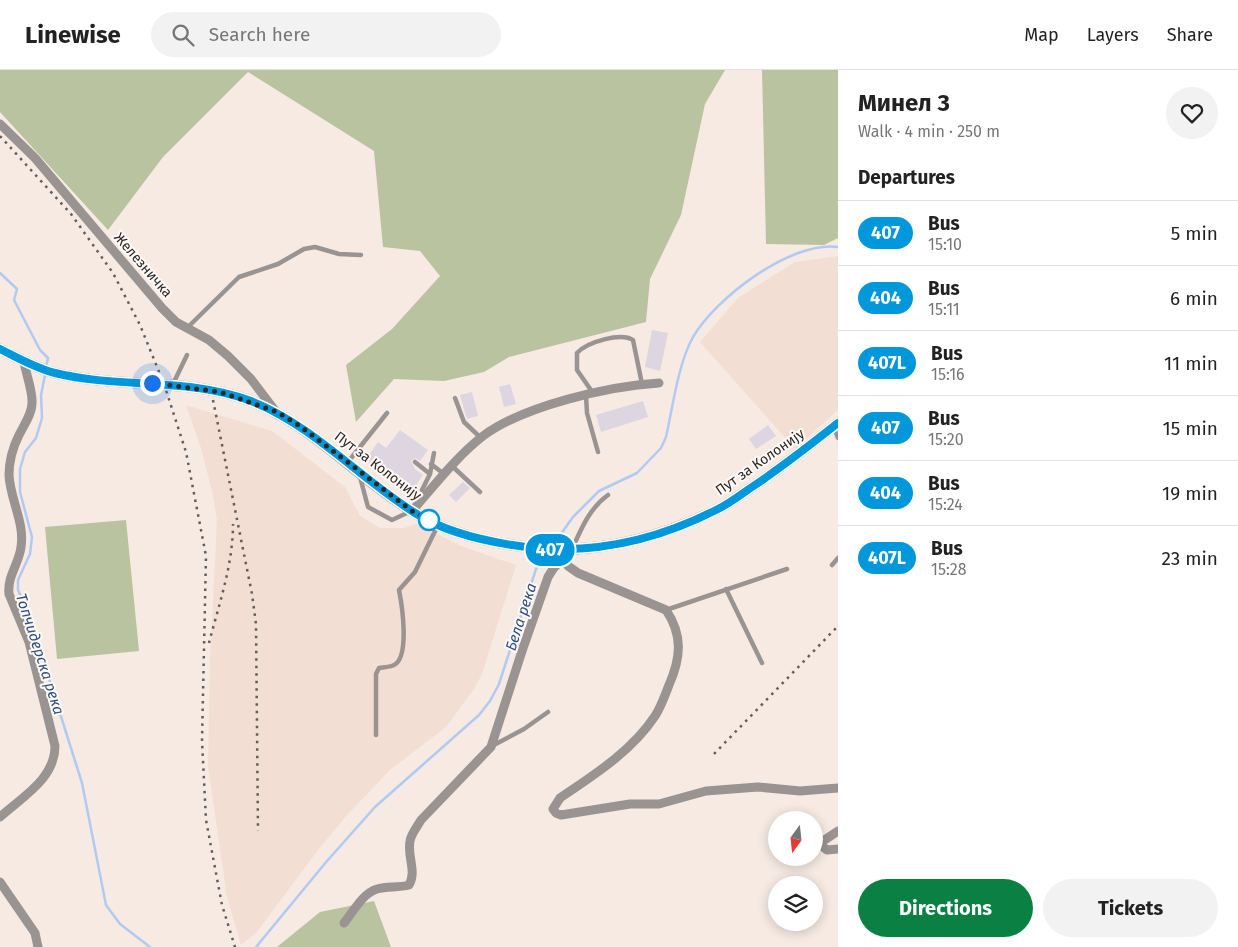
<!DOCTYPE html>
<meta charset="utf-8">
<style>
:root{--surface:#fff;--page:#f2f2f2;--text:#222;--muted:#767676;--line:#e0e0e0;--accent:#0b8043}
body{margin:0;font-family:"Fira Sans",sans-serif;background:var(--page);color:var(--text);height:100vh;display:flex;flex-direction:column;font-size:19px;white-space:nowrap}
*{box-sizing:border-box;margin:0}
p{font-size:16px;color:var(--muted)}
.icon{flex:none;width:28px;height:28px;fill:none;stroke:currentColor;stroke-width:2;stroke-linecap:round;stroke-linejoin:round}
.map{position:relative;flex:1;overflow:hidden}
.panel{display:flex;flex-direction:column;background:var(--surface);width:400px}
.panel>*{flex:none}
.badge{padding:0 10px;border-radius:16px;font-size:18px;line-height:32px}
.needle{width:32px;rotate:195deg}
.tools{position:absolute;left:768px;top:741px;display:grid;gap:10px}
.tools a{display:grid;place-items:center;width:55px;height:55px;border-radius:50%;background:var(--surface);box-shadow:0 2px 12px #0003;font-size:25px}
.you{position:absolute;width:25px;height:25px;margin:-12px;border:4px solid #fff;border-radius:50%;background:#1a73e8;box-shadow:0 0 0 8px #1a73e833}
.map>.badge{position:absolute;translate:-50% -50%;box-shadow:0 0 0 2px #fff}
h2{padding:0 20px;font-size:19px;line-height:45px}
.round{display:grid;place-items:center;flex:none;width:52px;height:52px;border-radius:26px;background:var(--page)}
.summary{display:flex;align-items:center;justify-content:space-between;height:85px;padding:0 20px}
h1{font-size:24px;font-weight:700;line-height:38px}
.button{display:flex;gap:10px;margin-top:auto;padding:10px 20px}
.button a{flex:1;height:58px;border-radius:30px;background:var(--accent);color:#fff;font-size:20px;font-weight:700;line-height:58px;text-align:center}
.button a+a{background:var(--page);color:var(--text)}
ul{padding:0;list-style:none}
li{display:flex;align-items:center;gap:15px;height:65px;padding:0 20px;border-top:1px solid var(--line)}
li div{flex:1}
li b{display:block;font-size:19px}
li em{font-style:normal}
li .badge{min-width:55px;font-weight:700;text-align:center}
header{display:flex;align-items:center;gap:30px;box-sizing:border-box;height:70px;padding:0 25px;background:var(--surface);border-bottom:1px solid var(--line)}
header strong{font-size:24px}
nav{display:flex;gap:28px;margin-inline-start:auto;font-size:18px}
.search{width:350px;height:45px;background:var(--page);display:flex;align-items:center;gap:12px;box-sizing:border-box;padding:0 18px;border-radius:28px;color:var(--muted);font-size:19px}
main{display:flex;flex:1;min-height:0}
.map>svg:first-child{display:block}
.built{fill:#f2ded3}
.green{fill:#b9c3a0}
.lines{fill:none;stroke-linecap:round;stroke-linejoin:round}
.stream{stroke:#b0caf2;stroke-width:2.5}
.building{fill:#ddd5df}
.service{stroke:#999491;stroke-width:4.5}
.minor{stroke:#999491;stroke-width:9}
.tertiary{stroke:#999491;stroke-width:11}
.rail{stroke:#635d59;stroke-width:2.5;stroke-dasharray:2.5 5;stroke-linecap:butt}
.line-casing{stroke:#fff;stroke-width:11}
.line{stroke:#0098da;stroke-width:8}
.walk{stroke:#2b2724;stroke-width:5;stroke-dasharray:0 9}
.stop-dot{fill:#fff;stroke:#0098da;stroke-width:2.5}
.labels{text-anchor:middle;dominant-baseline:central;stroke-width:4;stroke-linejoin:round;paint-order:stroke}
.street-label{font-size:14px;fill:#2b2724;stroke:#fef9f6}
.water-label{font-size:15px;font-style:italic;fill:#2c4e80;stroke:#fef9f6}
</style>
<header>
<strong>Linewise</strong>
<div class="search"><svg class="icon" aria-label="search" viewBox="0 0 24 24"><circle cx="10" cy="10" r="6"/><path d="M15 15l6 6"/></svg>Search here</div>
<nav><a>Map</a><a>Layers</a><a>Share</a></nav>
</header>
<main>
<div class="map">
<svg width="838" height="877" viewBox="0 0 838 877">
<rect width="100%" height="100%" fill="#f6eae3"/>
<!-- built -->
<path class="built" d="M838 186V340L795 379 700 272 738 228 795 192Z
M186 335 272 361 345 417 360 446 380 458H405L416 454 461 476 516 495 482 604 474 619 446 657 390 700 348 744 318 780 256 863 241 875 227 827 208 696 210 590 217 451 213 425 201 378Z"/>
<!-- green -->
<path class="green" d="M0 0H725L705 34 681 145 650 209 646 252 509 287 484 302 444 311 394 309 356 352 346 295 392 259 440 206 420 181 383 177 374 81 248 2 163 87 108 160 0 42Z
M762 0H838V168L824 175 766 174Z
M126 450 139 581 57 589 45 457Z
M374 831 391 877H277L320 842Z"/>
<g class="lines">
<!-- stream -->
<path class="stream" d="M0 203 17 219 14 230 40 280 48 288 46 297
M45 305 41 325 42 348 36 368 25 382 20 399V422L32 467 30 484 18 510V520L29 545 82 713 106 835 120 854 150 877
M553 475 573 447 599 421 637 403 661 378 666 367C673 336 678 294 693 267 716 228 790 171 838 177
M256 877 327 791 375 737 479 645 490 631 499 614 536 499 548 482"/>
</g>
<!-- building -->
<path class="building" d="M652 260 668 263 660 301 645 297Z
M510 314 516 334 504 337 499 317Z
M472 322 478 346 467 349 460 325Z
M643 331 648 347 601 362 596 345Z
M768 355 776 366 756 379 749 369Z
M400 360 428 380 420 391 415 388 411 391 415 399 423 405 412 421 366 389 378 372 386 378Z
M463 412 470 418 456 432 449 425Z"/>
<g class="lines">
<!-- service -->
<path class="service" d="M187 258 239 207 278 194 304 179 315 177 339 184 361 185
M173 314 187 285
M593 323 577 300V283C587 272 621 262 633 270L642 314
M586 326 587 343 598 382
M455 328 464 352 481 368
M834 358 838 368
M348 392 387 343
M415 392 430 404
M431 394 444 404
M452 396 480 422
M360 407 368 437 392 450 409 442
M422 420 430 404 434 383
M573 477C582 457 590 438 608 425
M832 495 838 488
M726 519 762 593
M666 540 787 499
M376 665V604L379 598C383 597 391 597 394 595 410 587 402 535 399 520L415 502 438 455
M492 676 524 659 548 642"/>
<!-- minor -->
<path class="minor" d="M0 54 35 88 162 238 176 252 209 270 228 286 251 309 276 342
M412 441C433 417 458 385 483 366 523 336 609 316 659 313
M564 488 568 496 578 503 666 540C683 565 681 588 669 615 665 625 661 637 655 646 632 681 594 705 560 728L553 739 556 743 561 745 630 734H659L706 721 758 717 800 721 838 718
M0 747C22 727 55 709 55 676L29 572 9 524C7 506 19 494 21 477 25 453 10 429 9 405 9 392 13 377 19 365 24 355 32 344 32 333 33 322 26 304 24 292
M838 761 823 771 822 776 827 780 838 779
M0 812 35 863 38 877
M344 853C353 842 363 823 377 819 387 816 398 818 409 815 417 801 407 787 410 771 411 764 417 757 421 750L491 677 522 581 548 507 553 499 567 484"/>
<!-- tertiary -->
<path class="tertiary" d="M0 279C18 288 35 298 55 303 120 319 188 307 251 331 314 356 358 409 415 443 444 461 479 470 512 475 583 487 653 472 718 439 728 434 739 426 749 419 780 399 809 376 838 353"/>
<!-- rail -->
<path class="rail" d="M0 66 71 144 113 203 140 255 164 314 186 382 206 486 202 671 206 750 222 835 235 877
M213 330 252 524 256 554 258 761
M209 573C219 534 233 495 233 454
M714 684 838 556"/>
</g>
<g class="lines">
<!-- line casing -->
<g class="line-casing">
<path id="line" d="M0 279C18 288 35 298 55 303 120 319 188 307 251 331 314 356 359 408 415 443 443 461 480 470 512 475 585 487 652 473 718 439 728 434 739 426 749 419 780 399 809 376 838 353"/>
</g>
<!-- line -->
<use href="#line" class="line"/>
<!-- walk -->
<path class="walk" d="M152 313 220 322 277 342 300 356 416 444 429 450"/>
</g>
<!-- markers -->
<circle class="stop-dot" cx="429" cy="450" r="10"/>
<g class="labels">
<!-- street labels -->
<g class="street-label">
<text transform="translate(143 195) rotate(49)">Железничка</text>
<text transform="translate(760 392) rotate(-35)">Пут за Колонију</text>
<text transform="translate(378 396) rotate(37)">Пут за Колонију</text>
</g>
<!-- water labels -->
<g class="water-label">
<text transform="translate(521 547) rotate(-72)">Бела река</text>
<text transform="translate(40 584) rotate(72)">Топчидерска река</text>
</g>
</g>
</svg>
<div class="tools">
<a><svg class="needle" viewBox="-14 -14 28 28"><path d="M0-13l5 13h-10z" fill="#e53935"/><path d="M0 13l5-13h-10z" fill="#767676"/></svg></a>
<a><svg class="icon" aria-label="layers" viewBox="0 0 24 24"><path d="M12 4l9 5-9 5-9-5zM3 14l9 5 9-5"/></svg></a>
</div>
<div class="you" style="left:152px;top:313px"></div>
<b class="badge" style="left:550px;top:480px;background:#0098da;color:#fff">407</b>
</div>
<section class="panel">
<div class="summary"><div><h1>Минел 3</h1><p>Walk · 4 min · 250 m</p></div><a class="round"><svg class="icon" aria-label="heart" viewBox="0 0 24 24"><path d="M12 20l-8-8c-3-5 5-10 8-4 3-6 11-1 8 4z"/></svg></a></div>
<h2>Departures</h2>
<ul>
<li><span class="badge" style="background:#0098da;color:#fff">407</span><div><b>Bus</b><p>15:10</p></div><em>5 min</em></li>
<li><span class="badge" style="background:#0098da;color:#fff">404</span><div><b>Bus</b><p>15:11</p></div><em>6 min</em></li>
<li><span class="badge" style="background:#0098da;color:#fff">407L</span><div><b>Bus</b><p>15:16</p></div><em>11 min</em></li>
<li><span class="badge" style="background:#0098da;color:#fff">407</span><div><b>Bus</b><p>15:20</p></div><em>15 min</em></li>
<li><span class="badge" style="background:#0098da;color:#fff">404</span><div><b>Bus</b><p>15:24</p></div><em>19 min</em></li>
<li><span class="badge" style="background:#0098da;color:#fff">407L</span><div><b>Bus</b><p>15:28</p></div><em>23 min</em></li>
</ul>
<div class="button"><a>Directions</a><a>Tickets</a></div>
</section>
</main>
